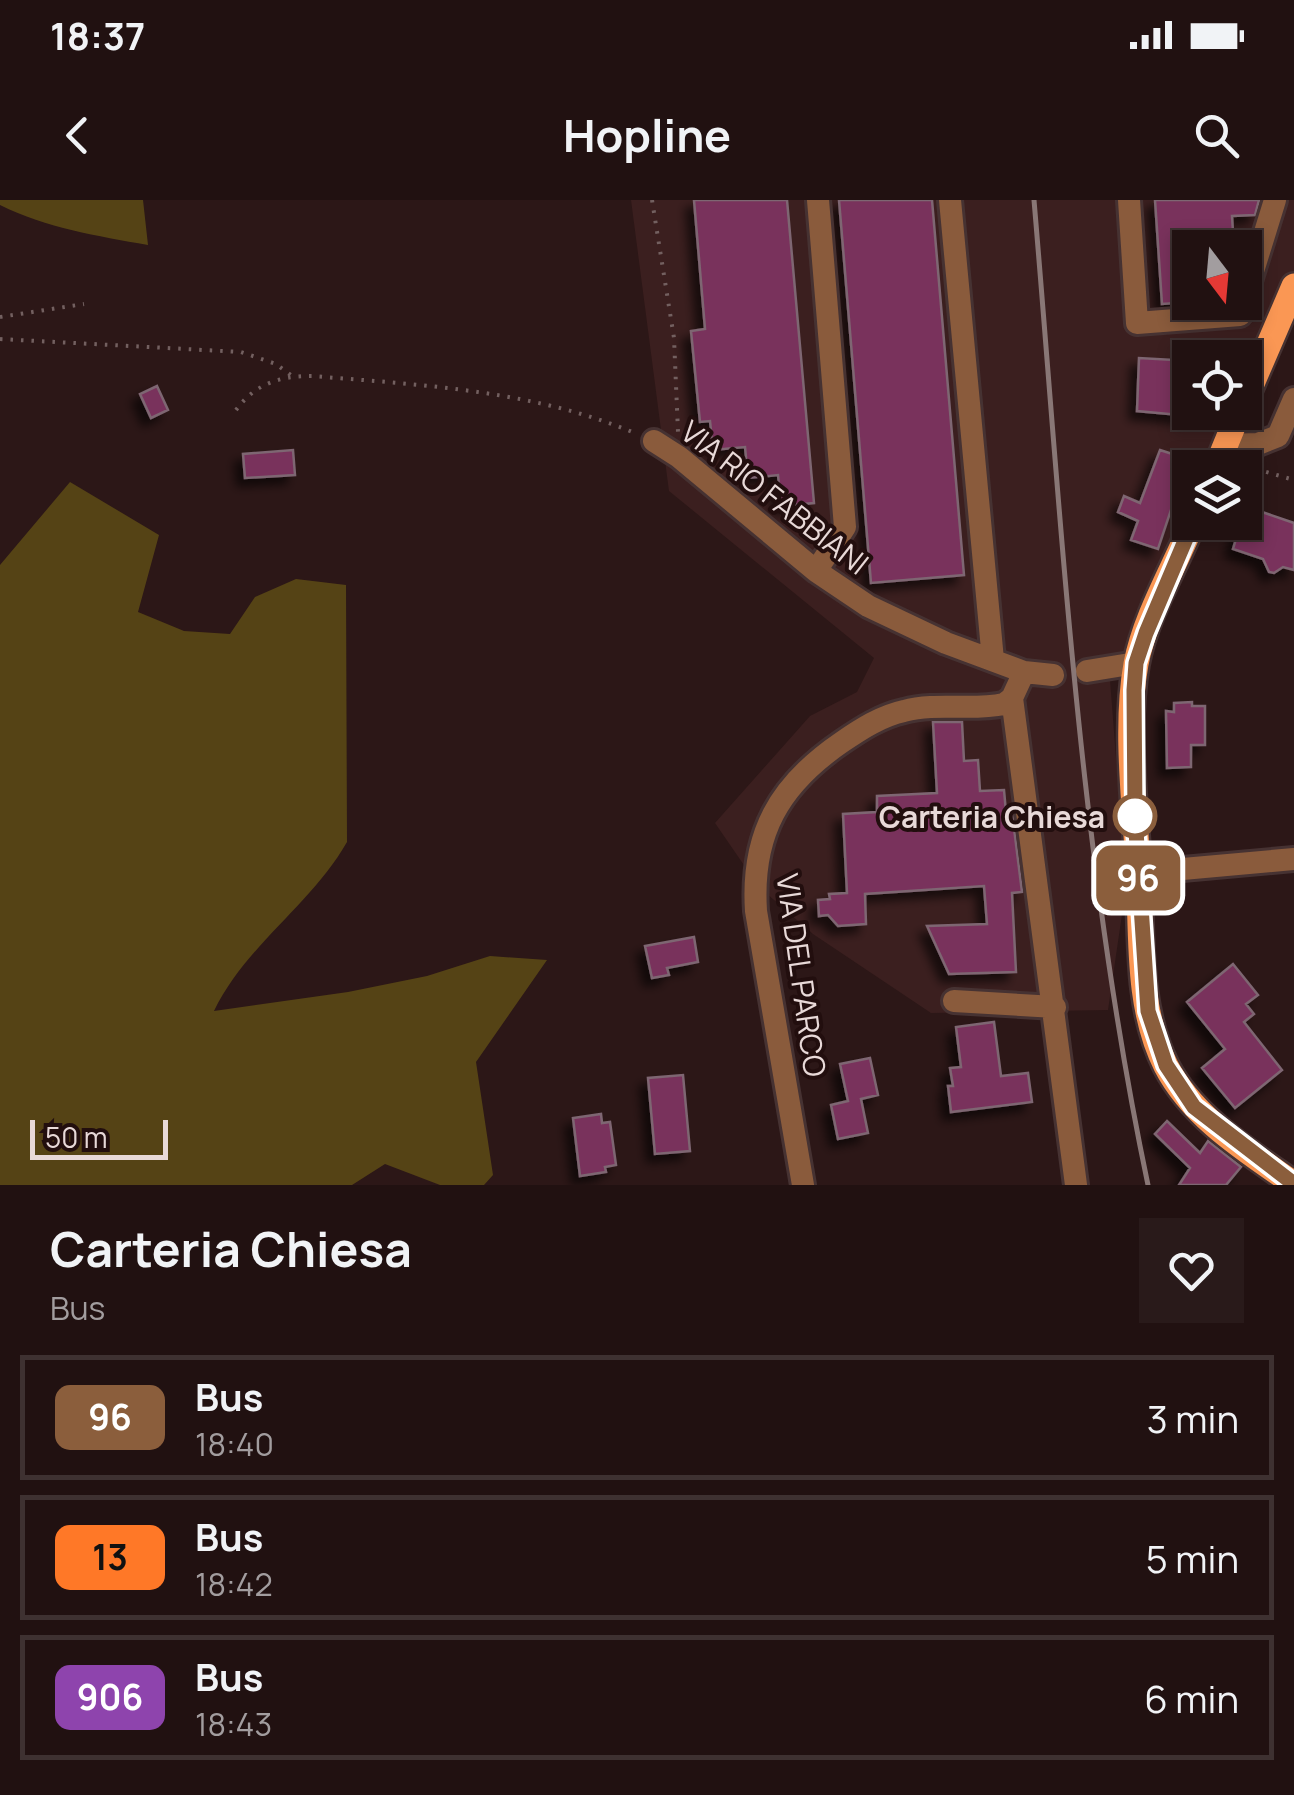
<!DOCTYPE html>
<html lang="it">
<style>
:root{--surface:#211111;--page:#291a1a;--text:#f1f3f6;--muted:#a29d9f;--line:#3e3131}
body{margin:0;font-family:Manrope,sans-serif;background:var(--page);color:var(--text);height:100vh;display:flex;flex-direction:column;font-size:38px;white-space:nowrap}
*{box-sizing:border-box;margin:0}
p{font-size:32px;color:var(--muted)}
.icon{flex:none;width:55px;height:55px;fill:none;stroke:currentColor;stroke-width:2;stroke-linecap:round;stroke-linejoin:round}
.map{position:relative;height:985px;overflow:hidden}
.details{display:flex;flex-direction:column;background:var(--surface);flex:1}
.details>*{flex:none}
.badge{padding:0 20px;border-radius:15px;font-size:35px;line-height:65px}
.needle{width:65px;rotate:164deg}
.buttons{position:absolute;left:1172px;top:30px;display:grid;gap:20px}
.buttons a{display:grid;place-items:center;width:90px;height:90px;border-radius:0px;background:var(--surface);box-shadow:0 5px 15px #0003,0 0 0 2px var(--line);font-size:50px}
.scale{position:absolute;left:30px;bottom:25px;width:138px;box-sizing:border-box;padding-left:10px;border:5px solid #e8d9d8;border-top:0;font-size:28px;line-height:35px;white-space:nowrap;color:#e8d9d8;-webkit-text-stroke:8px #220e0e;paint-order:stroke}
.map>.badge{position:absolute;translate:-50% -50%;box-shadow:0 0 0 5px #fff}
.round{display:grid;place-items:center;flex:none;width:105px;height:105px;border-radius:0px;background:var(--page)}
.headline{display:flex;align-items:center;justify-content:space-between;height:170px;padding:0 50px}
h1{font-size:48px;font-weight:700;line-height:75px}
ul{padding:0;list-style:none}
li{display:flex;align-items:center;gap:30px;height:125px;margin:0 20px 15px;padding:0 30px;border:5px solid var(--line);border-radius:0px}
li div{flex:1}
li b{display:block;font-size:38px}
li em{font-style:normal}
li .badge{min-width:110px;font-weight:700;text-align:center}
.status{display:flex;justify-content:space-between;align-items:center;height:70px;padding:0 50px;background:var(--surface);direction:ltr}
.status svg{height:28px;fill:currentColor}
header{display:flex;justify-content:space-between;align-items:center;height:130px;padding:0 50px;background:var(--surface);font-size:45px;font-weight:700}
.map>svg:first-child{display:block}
.built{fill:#3b1f1f;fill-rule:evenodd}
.green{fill:#554315}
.building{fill:#79335c;stroke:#7e6672;stroke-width:2.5;filter:url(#shadow)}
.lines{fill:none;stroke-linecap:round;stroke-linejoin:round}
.minor-casing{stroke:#463232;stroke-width:28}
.major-casing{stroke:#463232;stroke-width:30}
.path{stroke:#736060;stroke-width:4;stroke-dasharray:2.5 8;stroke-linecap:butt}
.minor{stroke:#8a5b3c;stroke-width:22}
.major{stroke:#fa9754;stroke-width:25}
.rail{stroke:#897776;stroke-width:5}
.line-casing{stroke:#fff;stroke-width:22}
.line{stroke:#8b5e3c;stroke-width:15}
.stop-dot{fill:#fff;stroke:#8b5e3c;stroke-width:5}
.labels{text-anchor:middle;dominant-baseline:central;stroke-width:8;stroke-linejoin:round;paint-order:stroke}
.street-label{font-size:30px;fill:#e8d9d8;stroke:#220e0e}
.stop-label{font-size:30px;font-weight:bold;fill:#e8d9d8;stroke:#220e0e;text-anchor:end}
</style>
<div class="status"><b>18:37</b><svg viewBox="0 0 49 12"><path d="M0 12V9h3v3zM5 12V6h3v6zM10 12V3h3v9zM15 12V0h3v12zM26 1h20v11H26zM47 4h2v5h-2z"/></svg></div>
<header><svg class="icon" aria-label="back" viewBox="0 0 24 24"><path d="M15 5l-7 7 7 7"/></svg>Hopline<svg class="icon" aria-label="search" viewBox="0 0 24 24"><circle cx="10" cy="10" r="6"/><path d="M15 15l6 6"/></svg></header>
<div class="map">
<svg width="1294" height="985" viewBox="0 0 1294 985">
<defs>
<filter id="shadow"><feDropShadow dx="-8" dy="8" stdDeviation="5" flood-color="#0009"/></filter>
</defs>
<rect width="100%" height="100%" fill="#2c1717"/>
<!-- built -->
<path class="built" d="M631 0H1294V72L1285 85 1245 178V158H1190V212L1230 213 1207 267 1190 268V313L1138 470 1110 480 1126 687 1108 810 931 813 813 734 759 687 715 623 810 516 857 492 874 458 669 291ZM1190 48H1245V102H1190Z"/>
<!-- green -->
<path class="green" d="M0 0H143L148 45C97 36 47 28 0 5Z
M70 282 159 335 138 412 184 431 230 434 255 397 296 379 346 385 347 642C311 705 246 745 214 811L348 792 427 776 490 756 547 760 476 862 493 975 484 985H440L385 964 352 985H0V365Z"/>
<!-- building -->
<path class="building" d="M694 0H787L814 303 781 306 778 275 748 278 745 247 713 250 710 221 700 222 691 131 705 129Z
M839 0H932L964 375 871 383Z
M1155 0H1259L1255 15 1232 16 1234 48H1190V102L1162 104Z
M1175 157 1190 158V216L1137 211 1139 158 1174 160Z
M157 186 168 210 151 218 140 194Z
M293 250 295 275 245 278 243 254Z
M1160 250 1188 259 1158 349 1131 340 1138 321 1118 312 1124 296 1140 303Z
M1245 312 1261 317 1262 312 1294 323V370L1283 367 1274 373 1269 372 1263 359 1233 349 1241 322H1245Z
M1192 502V506H1205V545H1191V567L1167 568 1166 511 1174 512V503Z
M933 522H962L964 561 978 560 980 591 1004 590 1006 612H1012L1022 692 1012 693 1016 772 949 774 927 726 987 724 984 686 865 694 866 724 838 726 828 715 819 716 818 700 830 699 829 694 847 693 843 614 877 612V596L937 593Z
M694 737 698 762 667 768 669 775 652 778 645 746Z
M1233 764 1258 795 1246 804 1254 814 1244 822 1282 870 1235 908 1202 868 1225 849 1187 802Z
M994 822 1001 876 1028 873 1032 902 951 912 948 886H953L950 868 961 867 956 827Z
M870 858 878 895 861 899 868 933 838 939 831 905 848 901 840 864Z
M683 875 690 951 655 954 648 878Z
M601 914 602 923 610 922 616 965 605 967 606 972 580 976 573 918Z
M1167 921 1200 953 1208 941 1241 967 1226 985H1179L1190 968 1155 934Z"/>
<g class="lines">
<!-- minor casing -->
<g class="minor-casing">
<path id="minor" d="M950 0 993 460
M1129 0 1137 123 1240 115 1243 102
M1245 97 1275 0
M654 241 679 257 816 371 868 406 946 443 1024 472 1053 475
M1226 245 1258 244 1278 236 1294 199
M816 371 845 327 818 0
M1087 471 1136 463
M1012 498 1076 985
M1138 673 1294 659
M954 801 1055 807
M803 985 756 711C751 634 779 585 842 542 861 529 881 516 904 511 937 502 972 511 1004 504L1012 498 1024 472"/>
</g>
<!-- major casing -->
<g class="major-casing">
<path id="major" d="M1245 200 1294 86
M1216 268 1239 212
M1193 322C1174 368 1145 416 1136 464 1125 525 1134 601 1138 663 1142 729 1135 805 1166 866 1193 918 1247 951 1294 984"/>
</g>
<!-- path -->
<path class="path" d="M652 0 674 138 678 232
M0 117 84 104
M0 139 241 152 276 164 292 176
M236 210C255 184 279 176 312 176 422 185 534 190 637 234
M1246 266 1294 280"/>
<!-- minor -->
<use href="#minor" class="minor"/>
<!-- major -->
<use href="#major" class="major"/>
<!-- rail -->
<path class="rail" d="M1034 0C1062 329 1080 662 1148 985"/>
</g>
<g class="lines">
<!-- line casing -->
<g class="line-casing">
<path id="line" d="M1193 322 1146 433 1136 463 1134 490 1135 616 1148 811 1166 865 1194 907 1294 984"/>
</g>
<!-- line -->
<use href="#line" class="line"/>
</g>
<!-- markers -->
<circle class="stop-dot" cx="1135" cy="616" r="20"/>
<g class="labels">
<!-- street labels -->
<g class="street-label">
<text transform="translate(775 297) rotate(38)">VIA RIO FABBIANI</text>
<text transform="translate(802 775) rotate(82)">VIA DEL PARCO</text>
</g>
<!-- stop labels -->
<g class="stop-label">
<text x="1105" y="616">Carteria Chiesa</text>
</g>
</g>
</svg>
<div class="buttons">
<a><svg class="needle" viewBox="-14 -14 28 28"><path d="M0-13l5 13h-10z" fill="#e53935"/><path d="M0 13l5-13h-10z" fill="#a29d9f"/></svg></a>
<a><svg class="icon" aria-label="locate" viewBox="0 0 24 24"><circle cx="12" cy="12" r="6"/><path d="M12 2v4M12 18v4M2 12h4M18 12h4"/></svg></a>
<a><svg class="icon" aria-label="layers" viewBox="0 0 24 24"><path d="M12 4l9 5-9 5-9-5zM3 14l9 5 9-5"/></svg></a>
</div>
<div class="scale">50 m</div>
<b class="badge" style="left:1138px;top:678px;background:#8b5e3c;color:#fff">96</b>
</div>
<section class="details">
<div class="headline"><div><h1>Carteria Chiesa</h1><p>Bus</p></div><a class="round"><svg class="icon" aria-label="heart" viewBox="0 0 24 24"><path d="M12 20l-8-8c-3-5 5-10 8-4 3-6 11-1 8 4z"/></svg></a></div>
<ul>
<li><span class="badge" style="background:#8b5e3c;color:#fff">96</span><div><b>Bus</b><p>18:40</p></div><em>3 min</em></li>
<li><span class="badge" style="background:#ff7827;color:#111">13</span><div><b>Bus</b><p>18:42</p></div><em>5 min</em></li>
<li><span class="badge" style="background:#8e44ad;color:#fff">906</span><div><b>Bus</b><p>18:43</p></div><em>6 min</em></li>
</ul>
</section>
